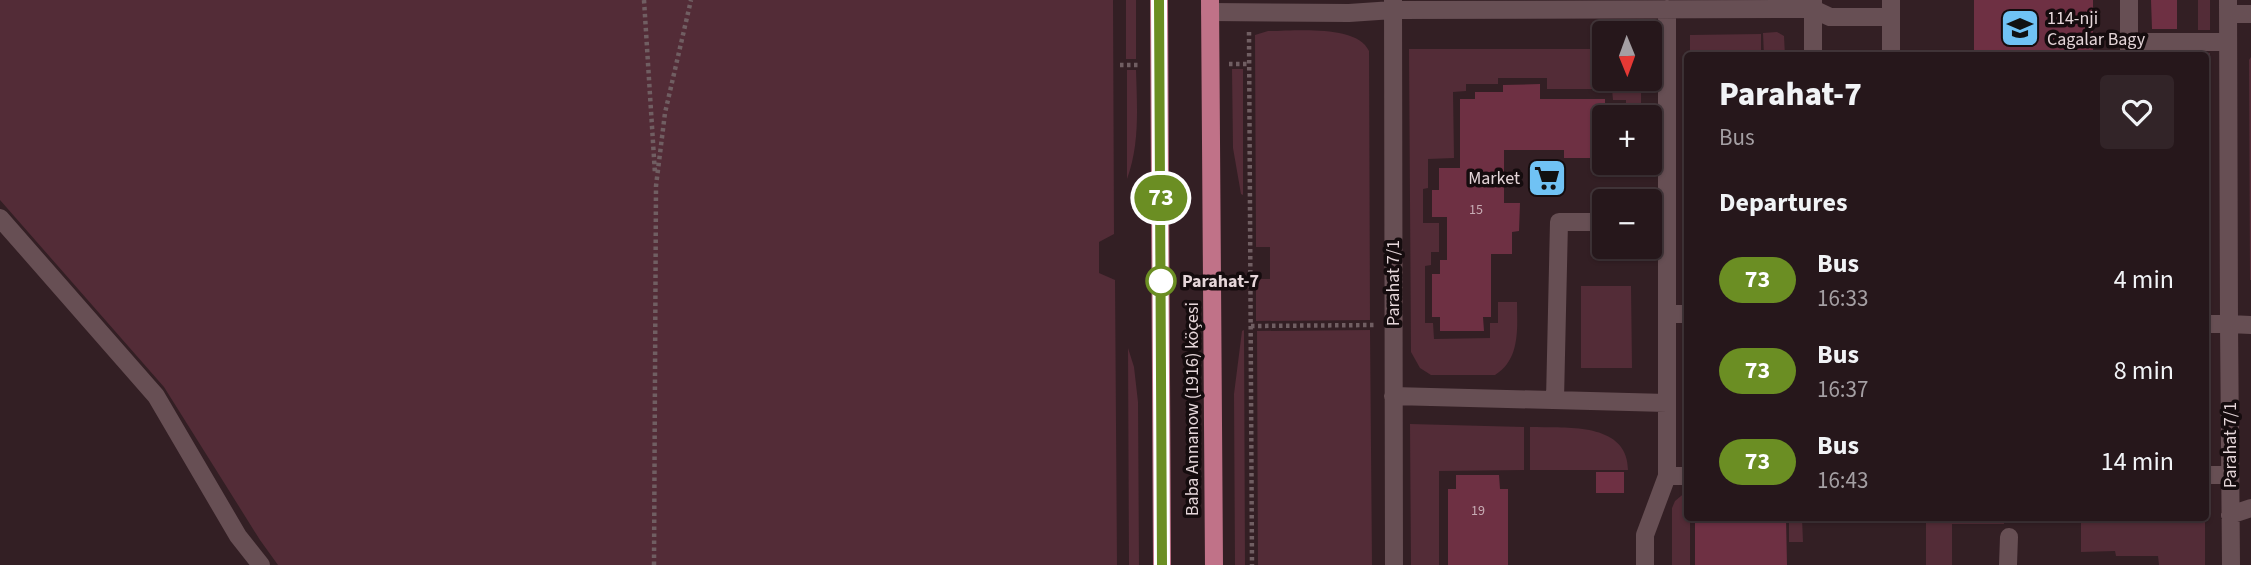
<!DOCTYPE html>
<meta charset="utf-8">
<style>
:root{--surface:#26171b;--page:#322428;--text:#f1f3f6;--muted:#a49fa3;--line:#42363a}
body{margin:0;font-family:"Source Sans 3",sans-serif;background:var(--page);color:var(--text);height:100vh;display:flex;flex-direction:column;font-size:26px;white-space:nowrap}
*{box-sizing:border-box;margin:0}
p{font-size:23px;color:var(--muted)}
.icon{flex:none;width:38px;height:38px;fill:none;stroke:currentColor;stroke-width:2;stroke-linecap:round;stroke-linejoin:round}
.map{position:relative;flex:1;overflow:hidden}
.side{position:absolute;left:1684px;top:52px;width:525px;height:469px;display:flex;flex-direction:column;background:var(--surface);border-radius:7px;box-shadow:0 2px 5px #0004,0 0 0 2px var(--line)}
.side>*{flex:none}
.badge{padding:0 14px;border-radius:23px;font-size:24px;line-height:46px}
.needle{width:46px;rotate:179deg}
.tools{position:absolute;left:1592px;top:21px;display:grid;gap:14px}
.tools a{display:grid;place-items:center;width:70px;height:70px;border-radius:7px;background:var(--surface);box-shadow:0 2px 5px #0004,0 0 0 2px var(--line);font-size:35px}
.map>.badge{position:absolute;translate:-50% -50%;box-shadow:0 0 0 4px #fff}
h2{padding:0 35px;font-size:26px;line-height:63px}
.round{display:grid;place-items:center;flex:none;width:74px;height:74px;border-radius:7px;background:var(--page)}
.head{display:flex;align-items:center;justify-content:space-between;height:119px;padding:0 35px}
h1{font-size:33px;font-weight:800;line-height:52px}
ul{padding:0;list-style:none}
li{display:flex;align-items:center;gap:21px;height:91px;padding:0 35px}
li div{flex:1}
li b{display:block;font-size:26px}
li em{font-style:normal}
li .badge{min-width:77px;font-weight:700;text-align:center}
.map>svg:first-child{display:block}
.green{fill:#532c37}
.building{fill:#6e3043}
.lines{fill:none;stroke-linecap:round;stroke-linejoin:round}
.path{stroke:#705e62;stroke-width:4.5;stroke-dasharray:3.5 3.5;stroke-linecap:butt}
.minor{stroke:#674f54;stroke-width:18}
.major{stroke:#c07288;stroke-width:18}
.line-casing{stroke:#fff;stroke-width:16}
.line{stroke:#6b8e23;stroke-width:10}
.stop-dot{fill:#fff;stroke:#6b8e23;stroke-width:3.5}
.labels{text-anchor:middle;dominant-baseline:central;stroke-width:7;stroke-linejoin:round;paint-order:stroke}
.number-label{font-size:14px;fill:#c7acb4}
.poi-label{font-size:18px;fill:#e5d6d9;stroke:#150c0e;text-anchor:start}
.stop-label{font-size:18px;font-weight:bold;fill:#e5d6d9;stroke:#150c0e;text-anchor:start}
.street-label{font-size:18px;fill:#e5d6d9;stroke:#150c0e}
</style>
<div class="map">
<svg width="2251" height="565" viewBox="0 0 2251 565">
<rect width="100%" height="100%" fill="#331f24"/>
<!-- green -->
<path class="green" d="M0 0H1113L1114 234 1099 242V273L1115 280 1117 565H278L260 540 164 387 0 200Z
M1126 0H1136V59H1126Z
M2198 0H2210V30H2198Z
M1268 31C1294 31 1357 24 1369 51L1370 320 1256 321V279H1270V247H1256L1255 35Z
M1777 32 1784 36 1785 56H1764L1763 33Z
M1761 34V56H1690V35Z
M1409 49H1605V79H1641V117H1626V100H1613L1612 89H1547V78H1498V84H1466V91L1453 92 1454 158 1428 159V188L1423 189V223H1439V252H1431V265L1425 266V323H1433L1434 339 1490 338V323H1498V302H1517C1517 327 1521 359 1495 375H1431L1420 368 1411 352Z
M2210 53 2211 298 2205 307V56H2198V54Z
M2251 57V280H2250L2249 60Z
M1232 69H1243V195L1241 194 1233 148Z
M1127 70H1136C1137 107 1140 143 1127 179Z
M1581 286H1631L1632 368H1581Z
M1244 330 1245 565H1235L1234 394 1242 331Z
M1370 330 1372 565H1258L1257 331Z
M1128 348 1134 367 1138 402 1139 565H1129Z
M1410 424 1524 427V470L1439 471V565H1411Z
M1530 427C1564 428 1628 421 1628 470H1530Z
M1687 491V518H1690V565H1672V508L1675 501Z
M2205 513V565H2159L2158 556H2116L2115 551 2081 552V518H2205Z
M1789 518H1802L1803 542H1789Z
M1926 518H2004V524H1952V565H1926Z"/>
<!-- building -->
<path class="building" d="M1974 0H2093V56H1974Z
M2151 0H2177V29H2152Z
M1540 84V99H1605V158H1564V150H1504V203H1520L1519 231 1512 232V254H1491V317H1483L1484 331H1440V317H1432V274H1440V260H1447V217H1432V190H1439V168H1460V99H1475V92H1503V85Z
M1596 472H1624V493H1596Z
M1456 475H1499L1500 489H1508V565H1448V489H1456Z
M1695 518H1786L1787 565H1695Z"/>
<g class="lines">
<!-- path -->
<path class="path" d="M644 0 655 174
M1249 32 1252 565
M1229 64H1249
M1120 65H1140
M1251 326 1375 325
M654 565 656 186 665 113 691 0"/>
<!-- minor -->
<path class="minor" d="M1393 0 1394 565
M1813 0V56
M1891 0V56
M2129 0V56
M2228 0 2229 324 2251 325
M1210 12 1349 13 1393 10 1813 9 1830 17H1891
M2228 14H2251
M2129 42H2228
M0 218 156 396 238 536 261 565
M1667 314H1687
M2205 324H2229L2231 565
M1393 396 1667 403
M1555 400 1559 222H1605
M2205 475H2230
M1667 476H1687
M2230 515 2251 508
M1645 565V535L1667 476V9
M2008 565 2009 537"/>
<!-- major -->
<path class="major" d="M1159 0 1162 565
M1210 0 1214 565"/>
</g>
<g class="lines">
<!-- line casing -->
<g class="line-casing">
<path id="line" d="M1159 0 1162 565"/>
</g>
<!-- line -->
<use href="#line" class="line"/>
</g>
<!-- icons -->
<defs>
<g id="school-square" transform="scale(2.0125)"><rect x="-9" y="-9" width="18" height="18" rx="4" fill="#70c2f4" stroke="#150c0e"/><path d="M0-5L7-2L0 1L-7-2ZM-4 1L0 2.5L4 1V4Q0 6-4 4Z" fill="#111"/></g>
<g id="supermarket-square" transform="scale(2.0125)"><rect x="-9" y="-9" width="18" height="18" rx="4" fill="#70c2f4" stroke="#150c0e"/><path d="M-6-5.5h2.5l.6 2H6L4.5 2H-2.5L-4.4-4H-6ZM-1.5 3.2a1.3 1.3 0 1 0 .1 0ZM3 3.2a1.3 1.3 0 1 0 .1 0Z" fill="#111"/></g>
</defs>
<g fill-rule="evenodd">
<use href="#school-square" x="2020" y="28"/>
<use href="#supermarket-square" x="1547" y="178"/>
</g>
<!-- markers -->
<circle class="stop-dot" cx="1161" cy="281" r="14"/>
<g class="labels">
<!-- number labels -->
<g class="number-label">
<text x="1476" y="210">15</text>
<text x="1478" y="511">19</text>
</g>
<!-- poi labels -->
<g class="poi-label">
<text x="2047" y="18">114-nji<tspan x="2047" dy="21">Cagalar Bagy</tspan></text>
<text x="1520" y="178" text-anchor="end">Market</text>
</g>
<!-- stop labels -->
<g class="stop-label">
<text x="1182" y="281">Parahat-7</text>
</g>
<!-- street labels -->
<g class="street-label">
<text transform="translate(1393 283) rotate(-90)">Parahat 7/1</text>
<text transform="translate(1192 409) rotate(-90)">Baba Annanow (1916) köçesi</text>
<text transform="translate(2230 445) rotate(-90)">Parahat 7/1</text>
</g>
</g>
</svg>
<div class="tools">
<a><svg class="needle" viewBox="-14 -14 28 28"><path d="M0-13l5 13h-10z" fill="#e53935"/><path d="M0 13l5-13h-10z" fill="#a49fa3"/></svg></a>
<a>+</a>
<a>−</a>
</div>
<b class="badge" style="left:1161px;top:198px;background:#6b8e23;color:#fff">73</b>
<section class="side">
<div class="head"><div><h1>Parahat-7</h1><p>Bus</p></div><a class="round"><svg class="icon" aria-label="heart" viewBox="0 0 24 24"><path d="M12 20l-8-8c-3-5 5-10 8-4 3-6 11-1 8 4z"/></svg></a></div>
<h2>Departures</h2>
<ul>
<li><span class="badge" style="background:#6b8e23;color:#fff">73</span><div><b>Bus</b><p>16:33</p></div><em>4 min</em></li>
<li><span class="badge" style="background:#6b8e23;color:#fff">73</span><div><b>Bus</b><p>16:37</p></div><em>8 min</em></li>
<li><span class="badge" style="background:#6b8e23;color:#fff">73</span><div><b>Bus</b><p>16:43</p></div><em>14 min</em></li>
</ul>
</section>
</div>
